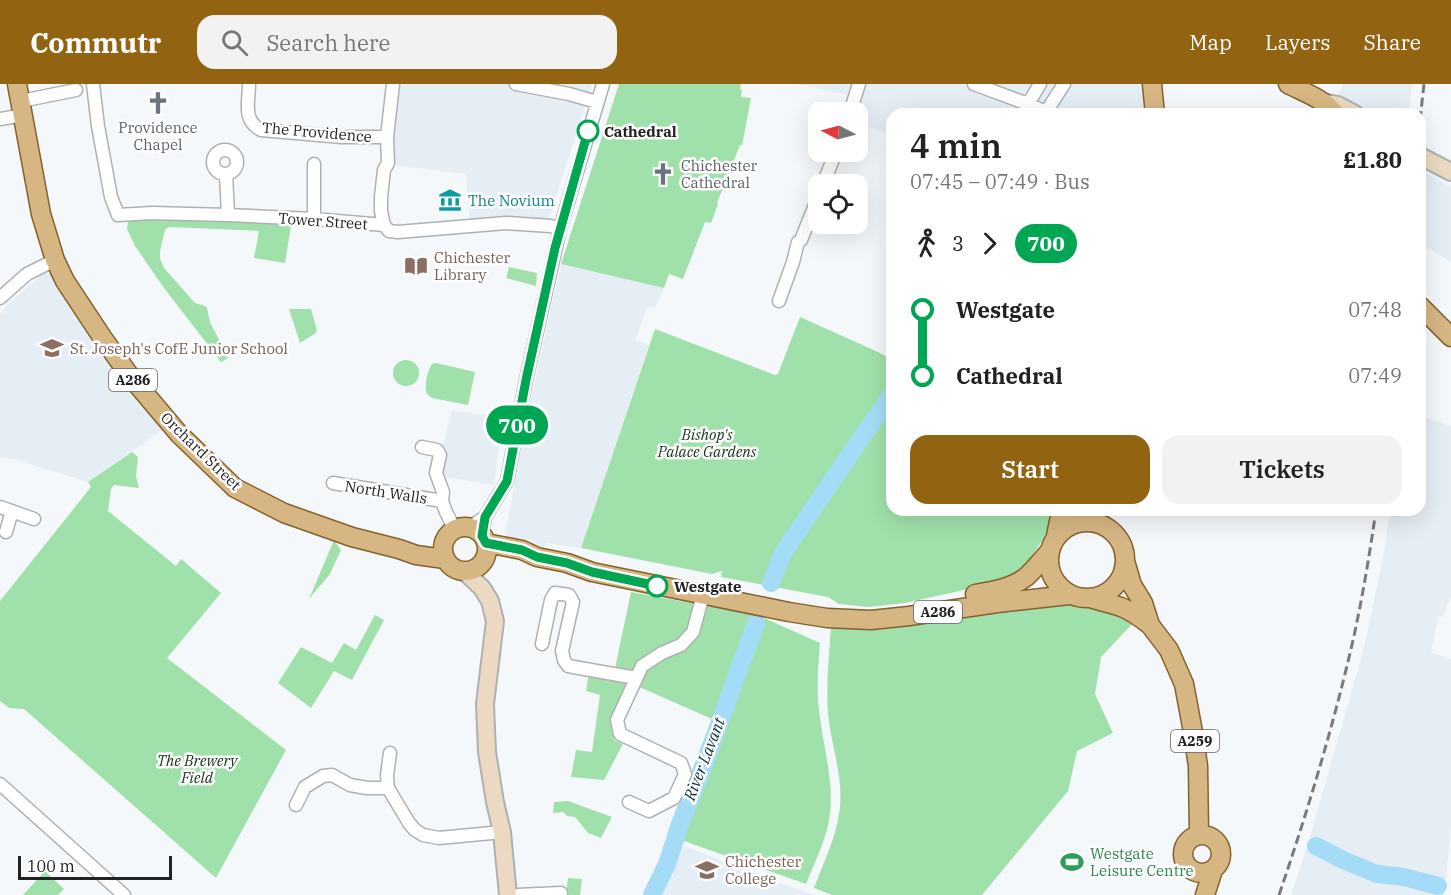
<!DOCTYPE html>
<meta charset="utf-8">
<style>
:root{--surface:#fff;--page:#f2f2f2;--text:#222;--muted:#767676;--accent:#926311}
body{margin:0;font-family:"IBM Plex Serif",serif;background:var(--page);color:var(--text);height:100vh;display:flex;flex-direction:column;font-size:22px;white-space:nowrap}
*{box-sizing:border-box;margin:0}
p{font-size:20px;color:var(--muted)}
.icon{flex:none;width:33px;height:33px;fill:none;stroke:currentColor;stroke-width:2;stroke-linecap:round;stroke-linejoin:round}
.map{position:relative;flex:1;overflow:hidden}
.sheet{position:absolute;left:886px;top:24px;width:540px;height:408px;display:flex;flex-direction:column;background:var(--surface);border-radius:18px;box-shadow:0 6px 24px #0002}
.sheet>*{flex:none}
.badge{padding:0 12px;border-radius:20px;font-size:21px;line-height:39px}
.needle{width:39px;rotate:276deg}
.controls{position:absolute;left:808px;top:18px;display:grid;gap:12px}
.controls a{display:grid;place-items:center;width:60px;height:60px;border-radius:12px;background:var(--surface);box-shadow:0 6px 24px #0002;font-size:30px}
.scale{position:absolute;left:18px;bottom:15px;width:154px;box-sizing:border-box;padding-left:6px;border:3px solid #212223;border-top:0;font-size:16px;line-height:21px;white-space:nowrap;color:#212223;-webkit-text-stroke:4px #fff;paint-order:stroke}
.map>.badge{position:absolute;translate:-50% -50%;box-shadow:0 0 0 3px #fff}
.legs{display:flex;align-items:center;gap:9px;height:66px;padding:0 24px;font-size:20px}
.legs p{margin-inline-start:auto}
.summary{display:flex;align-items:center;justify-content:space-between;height:102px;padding:0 24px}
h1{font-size:33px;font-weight:600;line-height:45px}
.cta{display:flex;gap:12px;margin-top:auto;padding:12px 24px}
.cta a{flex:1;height:69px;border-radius:18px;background:var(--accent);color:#fff;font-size:24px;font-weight:600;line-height:69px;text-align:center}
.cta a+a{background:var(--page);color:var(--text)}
ul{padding:0 24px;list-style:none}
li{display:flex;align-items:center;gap:21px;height:66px;font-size:22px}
li i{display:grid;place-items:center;width:9px;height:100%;margin:0 8px;background:currentColor}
li i::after{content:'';width:15px;height:15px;margin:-8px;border:4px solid;border-radius:50%;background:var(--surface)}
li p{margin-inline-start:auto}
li:first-child i{background:linear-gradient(#0000 50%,currentColor 0)}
li:last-child i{background:linear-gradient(currentColor 50%,#0000 0)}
header{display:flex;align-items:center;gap:36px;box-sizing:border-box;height:84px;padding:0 30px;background:var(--accent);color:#fff}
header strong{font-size:28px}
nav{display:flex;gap:33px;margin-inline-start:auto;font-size:21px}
.search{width:420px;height:54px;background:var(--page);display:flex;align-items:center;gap:15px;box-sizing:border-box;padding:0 21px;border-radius:18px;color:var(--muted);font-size:22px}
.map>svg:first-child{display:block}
.built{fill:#e5edf5}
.green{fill:#a0e0aa}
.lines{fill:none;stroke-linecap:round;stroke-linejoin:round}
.river{stroke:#a4dcf7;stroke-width:18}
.street-casing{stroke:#aeb1b3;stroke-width:15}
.secondary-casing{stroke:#aeb1b3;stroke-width:20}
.primary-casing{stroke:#85622c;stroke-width:21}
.street{stroke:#fff;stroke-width:12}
.secondary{stroke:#ebdac1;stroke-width:16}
.primary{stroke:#d6b683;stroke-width:18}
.rail{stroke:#797a7c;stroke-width:3;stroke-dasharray:9 4.5;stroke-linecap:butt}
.line-1-casing{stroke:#fff;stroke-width:14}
.line-1{stroke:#00a651;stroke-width:9}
.stop-1-dot{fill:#fff;stroke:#00a651;stroke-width:3}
.labels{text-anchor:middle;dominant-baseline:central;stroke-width:5;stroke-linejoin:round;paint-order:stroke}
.shield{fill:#fff;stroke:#646465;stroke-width:1.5}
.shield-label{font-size:14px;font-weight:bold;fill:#212223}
.worship-label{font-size:15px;fill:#5b616d;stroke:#fff}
.stop-label{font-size:15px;font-weight:bold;fill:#212223;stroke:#fff;text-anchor:start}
.street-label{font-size:15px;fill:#212223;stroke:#fff}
.culture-label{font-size:15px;fill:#0d838f;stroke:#fff;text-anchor:start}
.education-label{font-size:15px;fill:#785e54;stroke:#fff;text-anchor:start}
.park-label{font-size:15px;font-style:italic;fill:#133219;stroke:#fff}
.leisure-label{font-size:15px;fill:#27864d;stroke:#fff;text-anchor:start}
.water-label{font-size:16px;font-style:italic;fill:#002f40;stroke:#fff}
</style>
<header>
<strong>Commutr</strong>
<div class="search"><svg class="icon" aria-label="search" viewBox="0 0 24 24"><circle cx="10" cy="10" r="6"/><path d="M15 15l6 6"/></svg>Search here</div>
<nav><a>Map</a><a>Layers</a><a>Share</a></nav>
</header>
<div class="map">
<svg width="1451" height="811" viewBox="0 0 1451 811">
<rect width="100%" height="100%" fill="#f5f8fa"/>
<!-- built -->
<path class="built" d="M395 0H592L547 141 470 142 466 90 384 80Z
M798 0H1152L1155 30H892V51L870 43 864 35 858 33V28H857L859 21 852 12Z
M1344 0H1412L1409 30H1362L1335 16Z
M1421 86 1451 103V178L1430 165H1421Z
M561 180 664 204 655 224 648 222 635 256 649 261 581 464 546 459 543 465 504 457 529 323Z
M44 189 53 191 165 344 88 398 14 375 0 373V231L8 220 42 190Z
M452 326 503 334 494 401 444 393 443 361Z
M1421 332 1451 342V512L1443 533 1439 532 1431 568 1451 575V744L1444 811H1291L1307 763 1364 564 1384 468 1390 426H1420Z
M679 760 775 797 815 811H656Z"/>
<!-- green -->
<path class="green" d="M619 0H741L740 5 742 6 741 13 751 14 742 62 740 61 717 119 718 120 711 139 705 138 683 195 669 190 664 204 561 180Z
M153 130 292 136 285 179 254 174 259 147 171 143 167 144 165 146 160 167V174L164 184 195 219 205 222 207 224 210 238 228 274 221 278 164 204 135 162 127 145 128 137Z
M509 183 537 189 536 202 506 194Z
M289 225H311L317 246 316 249 300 259Z
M800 233 878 268 891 275 889 273 892 268V426H1059L1042 457 1027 479 1014 491 1000 498 905 519 869 523 839 520 828 513 721 493 722 487 712 490 581 464 655 245 775 291 778 290Z
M393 289a13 13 0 1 1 26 0a13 13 0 1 1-26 0Z
M436 279 475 288 468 321 432 314 427 310C424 301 427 288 432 280Z
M132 368 138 373 136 392 139 404 114 401 111 405 108 427 176 482 181 475 221 509 167 574 286 666 216 794 24 625 9 624 0 617V517L91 403 88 398Z
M334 456 341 466 330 490 309 515Z
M631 508 750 530 764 534 820 559C818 584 816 609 820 634 824 662 834 702 830 730 827 755 815 777 806 800L667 751 712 635 628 598 610 637 614 656 623 660 604 696 571 693 576 666 592 668 600 611 586 607 589 589 613 594Z
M1057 521 1091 522 1136 536 1101 573 1095 610 1113 649 1077 667 1068 707 982 811H832L814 804C823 780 835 756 839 730 845 696 831 663 828 629 826 600 829 571 831 542Z
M375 531 384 536 352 596 334 587 311 624 278 599 301 563 332 579 344 559 356 566Z
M568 717 612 733 601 754 588 749 575 733 567 732 563 728 553 729 554 718Z
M45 787 64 805 58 811H23Z
M568 794 582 795 580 811H566Z"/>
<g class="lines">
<!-- river -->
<path class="river" d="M771 499 783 469 866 347 892 311
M1316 762 1343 776 1377 790 1404 793 1438 802
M652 811 667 780 680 740 706 676 756 539"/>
<!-- street casing -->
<g class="street-casing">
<path id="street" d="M93 0 98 42 111 113 118 131 152 129 228 131 314 135 384 141 389 147 398 148 506 139 551 142 560 145
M249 0C249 18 242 36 261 46L342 53H387
M516 0 569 10 597 18
M974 0 1028 20 1050 30
M21 17 76 6
M1028 20 1040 0
M850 28 859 0
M1046 28 1064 0
M0 35 23 31
M213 78a12 12 0 1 1 24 0a12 12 0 1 1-24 0Z
M226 90 228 131
M823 100 836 68
M314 135V80
M384 141 381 127V113L384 86 388 79 387 53 393 0
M0 214 27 190 55 176
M779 217 793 178 798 158 801 156 819 111
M422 363 437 366 440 371 436 389 443 408 442 417 446 428 455 446
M333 399 442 417
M0 423 34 435
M469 444 485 433
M6 448 12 427
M482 452 485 433 507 397 526 296 560 145 603 0
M542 560 551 516 555 509 569 511 573 518 562 567 564 576 568 582 636 594
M390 669 387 691 388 704 409 739 415 746 423 751 439 754 502 748
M0 700 124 811
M629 718 649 727 674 714 685 690 681 679 620 650 617 636 642 582 662 569 681 561 693 548 703 511
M296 721 305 703 323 692 332 691 350 701 367 704H388
M518 811 561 809"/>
</g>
<!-- secondary casing -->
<g class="secondary-casing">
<path id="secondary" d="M1322 18 1338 21 1355 30
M1420 72 1451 88
M464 487 482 504 490 517 495 537 485 620 487 668 495 718 502 748 508 811"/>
</g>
<!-- primary casing -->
<g class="primary-casing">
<path id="primary" d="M17 0 41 130 55 176 65 197 102 253 130 292 179 350 235 404 284 429 352 453 399 465 416 471 445 475
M1152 0 1155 30
M1288 0C1303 8 1325 15 1335 30
M1420 222 1451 253
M1049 476a38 38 0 1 1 76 0a38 38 0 1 1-76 0Z
M443 465a22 22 0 1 1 44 0a22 22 0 1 1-44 0Z
M1056 452 1059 437 1064 426
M486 459 522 466 537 473 567 479 592 488 789 528 827 534 871 536 909 532 997 519 1069 511
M1125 477 1132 501 1143 519 1150 541 1169 566 1184 600 1193 648 1198 682 1199 751
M975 510C993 507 1012 504 1026 493 1034 486 1042 476 1049 468
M1093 515C1103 518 1112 520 1121 523 1132 527 1141 534 1150 541
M1183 770a19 19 0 1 1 38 0a19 19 0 1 1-38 0Z
M1205 811 1213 786"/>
</g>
<!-- street -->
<use href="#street" class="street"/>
<!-- secondary -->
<use href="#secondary" class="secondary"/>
<!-- primary -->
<use href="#primary" class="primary"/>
<!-- rail -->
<path class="rail" d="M1420 36 1424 0
M1279 811C1308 726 1334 640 1354 552 1363 510 1370 468 1376 426"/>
</g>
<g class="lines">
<!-- line-1 casing -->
<g class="line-1-casing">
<path id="line-1" d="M588 47 555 164 526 296 507 397 485 433 482 452 486 459 522 466 537 473 567 479 592 488 657 502"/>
</g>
<!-- line-1 -->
<use href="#line-1" class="line-1"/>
</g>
<!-- icons -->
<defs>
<g id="church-bare" transform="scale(1.8)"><path d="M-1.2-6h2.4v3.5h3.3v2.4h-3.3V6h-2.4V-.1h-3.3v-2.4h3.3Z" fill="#6b7280" stroke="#fff" stroke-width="2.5" paint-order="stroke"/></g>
<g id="museum-bare" transform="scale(1.8)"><path d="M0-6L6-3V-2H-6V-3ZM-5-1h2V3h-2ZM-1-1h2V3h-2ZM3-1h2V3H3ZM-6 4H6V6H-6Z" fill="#0f9aa8" stroke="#fff" stroke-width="2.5" paint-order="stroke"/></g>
<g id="library-bare" transform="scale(1.8)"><path d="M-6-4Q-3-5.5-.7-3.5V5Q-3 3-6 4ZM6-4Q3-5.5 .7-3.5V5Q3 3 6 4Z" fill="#8d6e63" stroke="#fff" stroke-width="2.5" paint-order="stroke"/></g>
<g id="school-bare" transform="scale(1.8)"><path d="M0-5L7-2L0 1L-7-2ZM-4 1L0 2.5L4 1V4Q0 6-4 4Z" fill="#8d6e63" stroke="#fff" stroke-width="2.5" paint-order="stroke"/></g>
<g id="stadium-bare" transform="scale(1.8)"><path d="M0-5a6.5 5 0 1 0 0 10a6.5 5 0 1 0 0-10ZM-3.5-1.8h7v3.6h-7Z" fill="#2e9e5b" stroke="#fff" stroke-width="2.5" paint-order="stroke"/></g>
<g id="university-bare" transform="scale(1.8)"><path d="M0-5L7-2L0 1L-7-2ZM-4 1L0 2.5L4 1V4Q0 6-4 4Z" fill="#8d6e63" stroke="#fff" stroke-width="2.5" paint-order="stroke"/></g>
</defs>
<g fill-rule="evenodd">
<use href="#church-bare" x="158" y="19"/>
<use href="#church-bare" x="663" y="90"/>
<use href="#museum-bare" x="450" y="116"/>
<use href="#library-bare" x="416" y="182"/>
<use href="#school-bare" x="52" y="264"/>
<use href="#stadium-bare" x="1072" y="778"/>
<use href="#university-bare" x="707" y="786"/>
</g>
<!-- markers -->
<g class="stop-1-dot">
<circle cx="588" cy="47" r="10"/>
<circle cx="657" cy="502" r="10"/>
</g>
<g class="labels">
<!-- shield labels -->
<g class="shield">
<rect x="109" y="285" width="48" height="22" rx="4.5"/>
<rect x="914" y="517" width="48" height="22" rx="4.5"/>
<rect x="1171" y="646" width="48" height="22" rx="4.5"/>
</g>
<g class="shield-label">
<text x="133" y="296">A286</text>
<text x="938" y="528">A286</text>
<text x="1195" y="657">A259</text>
</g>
<!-- worship labels -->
<g class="worship-label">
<text x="158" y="43">Providence<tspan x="158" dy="17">Chapel</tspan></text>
<text x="681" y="81" text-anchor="start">Chichester<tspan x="681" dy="17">Cathedral</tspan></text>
</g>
<!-- stop labels -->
<g class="stop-label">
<text x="604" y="47">Cathedral</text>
<text x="674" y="502">Westgate</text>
</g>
<!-- street labels -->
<g class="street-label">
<text transform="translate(317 48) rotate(5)">The Providence</text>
<text transform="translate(323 137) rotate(4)">Tower Street</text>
<text transform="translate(201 367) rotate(44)">Orchard Street</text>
<text transform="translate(386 408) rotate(9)">North Walls</text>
</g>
<!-- culture labels -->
<g class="culture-label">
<text x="468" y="116">The Novium</text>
</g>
<!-- education labels -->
<g class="education-label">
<text x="434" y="173">Chichester<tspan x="434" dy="17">Library</tspan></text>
<text x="70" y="264">St. Joseph's CofE Junior School</text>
<text x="725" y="777">Chichester<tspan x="725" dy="17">College</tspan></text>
</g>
<!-- park labels -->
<g class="park-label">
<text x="707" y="350">Bishop's<tspan x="707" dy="17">Palace Gardens</tspan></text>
<text x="197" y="676">The Brewery<tspan x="197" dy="17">Field</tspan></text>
</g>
<!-- leisure labels -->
<g class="leisure-label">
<text x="1090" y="769">Westgate<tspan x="1090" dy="17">Leisure Centre</tspan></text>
</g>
<!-- water labels -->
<g class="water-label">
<text transform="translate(704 675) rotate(-69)">River Lavant</text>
</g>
</g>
</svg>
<div class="controls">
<a><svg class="needle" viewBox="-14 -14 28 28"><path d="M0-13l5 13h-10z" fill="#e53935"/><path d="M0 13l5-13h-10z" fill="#767676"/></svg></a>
<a><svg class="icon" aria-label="locate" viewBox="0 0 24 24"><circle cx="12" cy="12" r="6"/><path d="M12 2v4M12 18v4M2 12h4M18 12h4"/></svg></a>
</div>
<div class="scale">100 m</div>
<b class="badge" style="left:517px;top:341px;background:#00a651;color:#fff">700</b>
<section class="sheet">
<div class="summary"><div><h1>4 min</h1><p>07:45 – 07:49 · Bus</p></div><b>£1.80</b></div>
<div class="legs"><svg class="icon" aria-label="walk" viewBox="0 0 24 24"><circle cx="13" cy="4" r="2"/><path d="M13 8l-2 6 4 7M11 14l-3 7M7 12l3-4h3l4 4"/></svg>3<svg class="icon" aria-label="forward" viewBox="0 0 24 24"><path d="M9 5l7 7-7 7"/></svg><b class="badge" style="background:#00a651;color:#fff">700</b></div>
<ul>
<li><i style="color:#00a651"></i><b>Westgate</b><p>07:48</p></li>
<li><i style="color:#00a651"></i><b>Cathedral</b><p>07:49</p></li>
</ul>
<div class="cta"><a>Start</a><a>Tickets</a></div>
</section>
</div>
